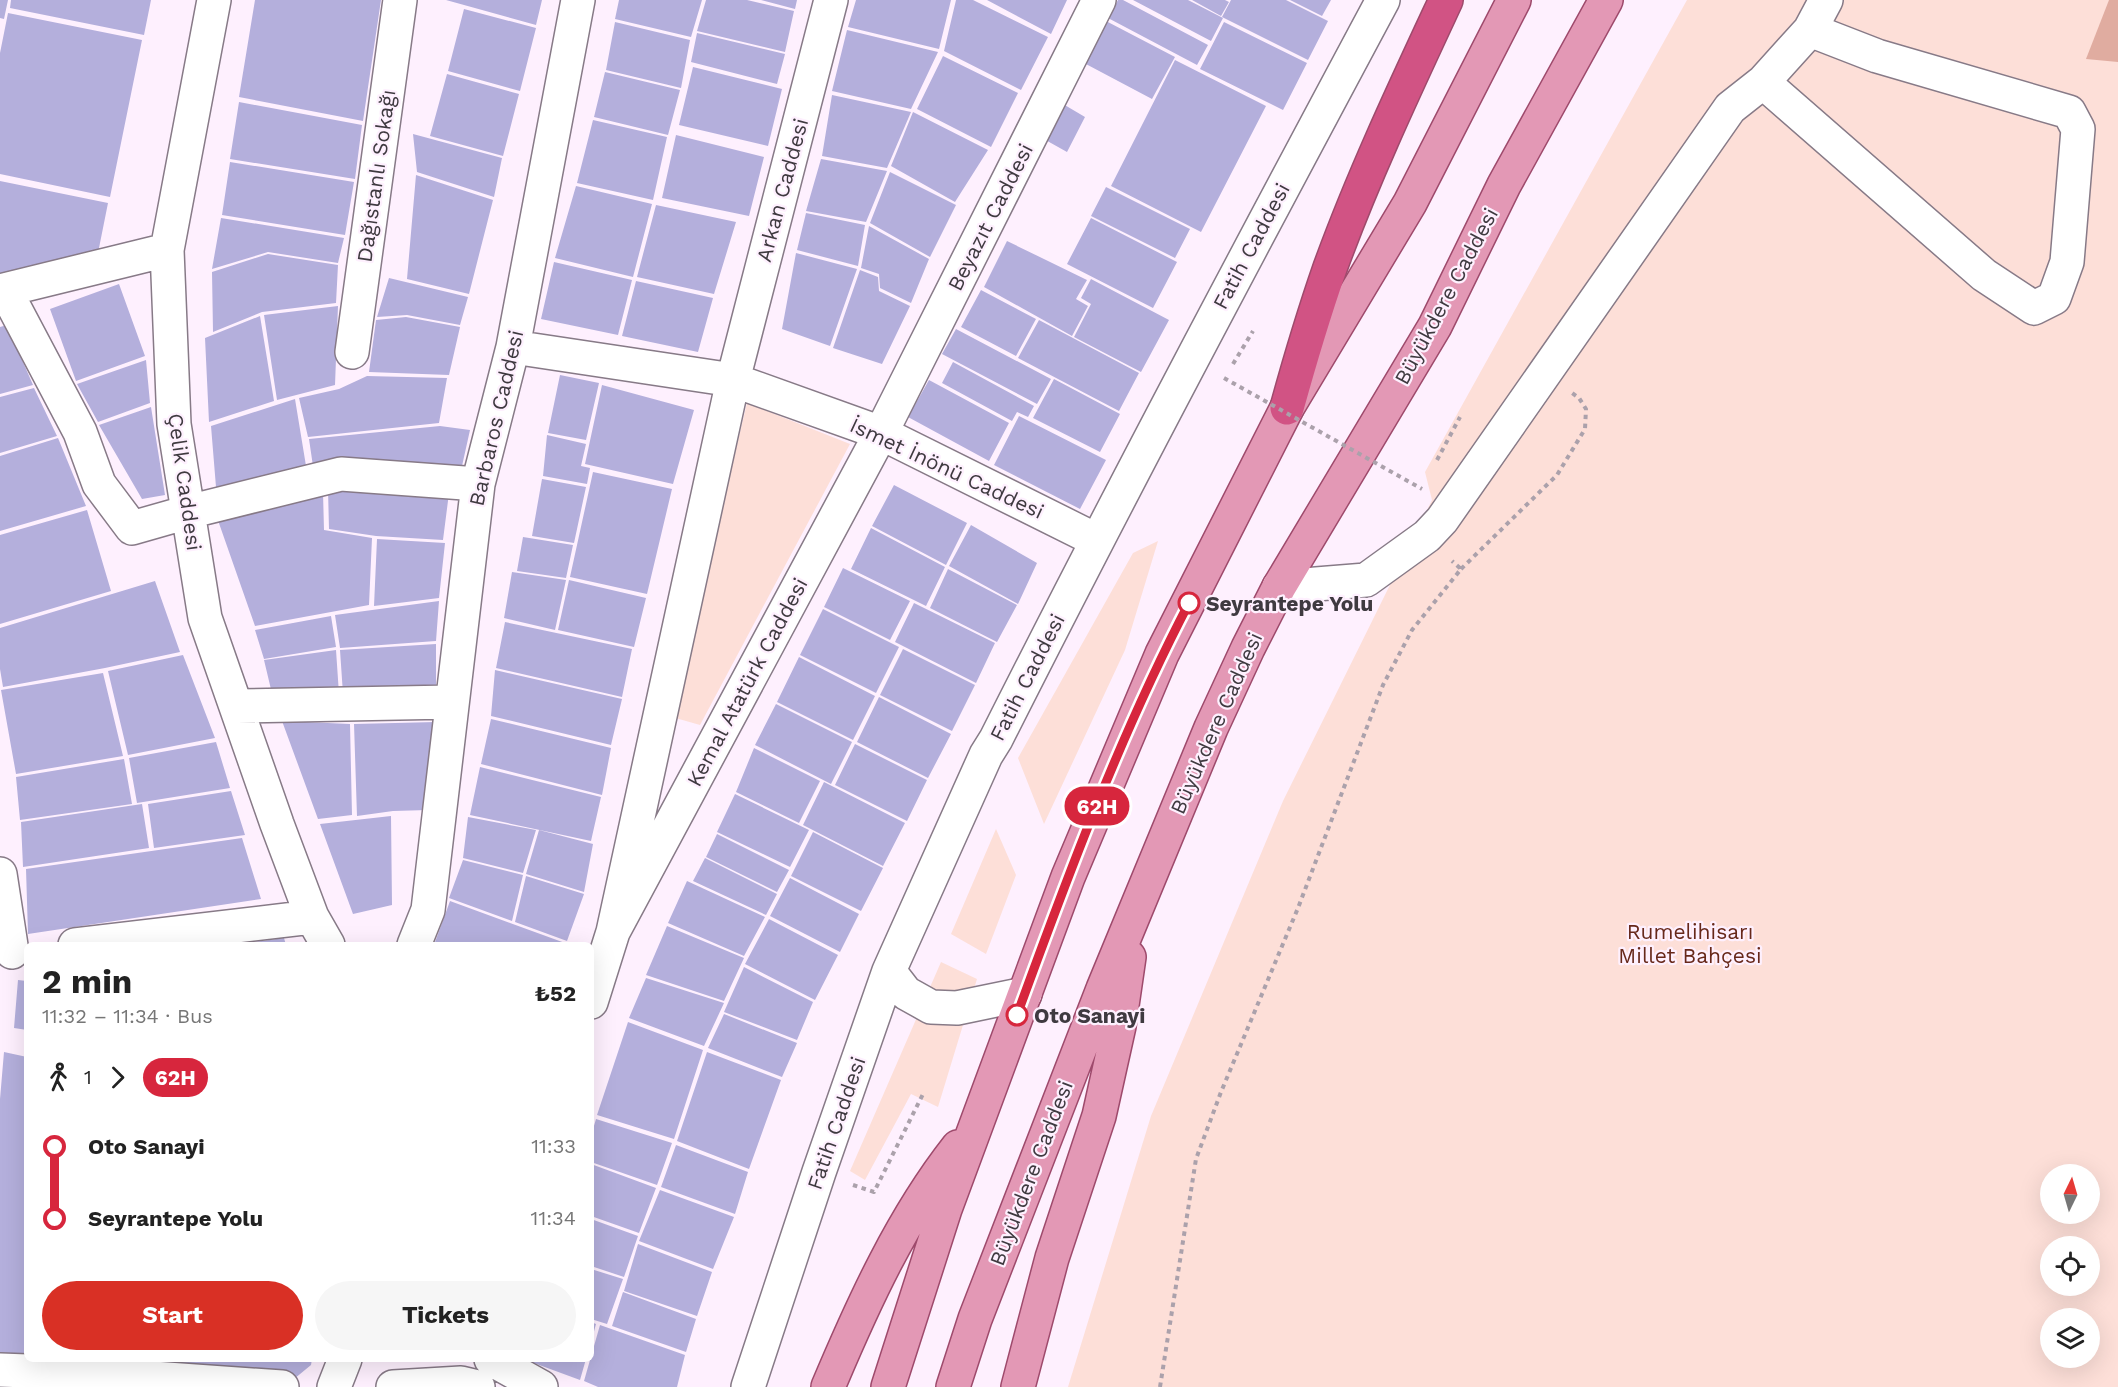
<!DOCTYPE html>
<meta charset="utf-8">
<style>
:root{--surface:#fff;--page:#f6f6f6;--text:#222;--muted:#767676;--accent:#d93025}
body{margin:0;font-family:"Work Sans",sans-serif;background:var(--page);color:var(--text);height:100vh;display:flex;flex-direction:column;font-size:22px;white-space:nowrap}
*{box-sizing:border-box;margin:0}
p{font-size:20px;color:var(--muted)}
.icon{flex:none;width:33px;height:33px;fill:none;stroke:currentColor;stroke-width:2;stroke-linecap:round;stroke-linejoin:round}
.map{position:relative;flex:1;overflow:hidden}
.sheet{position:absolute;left:24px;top:942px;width:570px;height:420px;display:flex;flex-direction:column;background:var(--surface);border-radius:9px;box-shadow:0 6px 24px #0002}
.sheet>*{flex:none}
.badge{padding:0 12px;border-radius:20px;font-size:21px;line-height:39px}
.needle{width:39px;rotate:5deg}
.controls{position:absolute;left:2040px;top:1164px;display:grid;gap:12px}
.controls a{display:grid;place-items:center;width:60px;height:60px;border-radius:50%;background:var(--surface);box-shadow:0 6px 24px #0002;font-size:30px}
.map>.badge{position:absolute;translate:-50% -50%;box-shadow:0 0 0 3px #fff}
.legs{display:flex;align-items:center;gap:9px;height:66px;padding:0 18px;font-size:20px}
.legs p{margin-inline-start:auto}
.headline{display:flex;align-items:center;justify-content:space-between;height:102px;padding:0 18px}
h1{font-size:33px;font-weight:700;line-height:45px}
.cta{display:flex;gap:12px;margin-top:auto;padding:12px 18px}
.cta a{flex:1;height:69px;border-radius:36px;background:var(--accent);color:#fff;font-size:24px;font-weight:700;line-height:69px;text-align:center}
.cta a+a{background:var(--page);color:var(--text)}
ul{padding:0 18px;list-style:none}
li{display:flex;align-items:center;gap:21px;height:72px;font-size:22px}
li i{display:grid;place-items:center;width:9px;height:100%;margin:0 8px;background:currentColor}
li i::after{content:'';width:15px;height:15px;margin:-8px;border:4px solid;border-radius:50%;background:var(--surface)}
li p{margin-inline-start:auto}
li:first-child i{background:linear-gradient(#0000 50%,currentColor 0)}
li:last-child i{background:linear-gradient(currentColor 50%,#0000 0)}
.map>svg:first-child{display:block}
.green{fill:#fddfd8;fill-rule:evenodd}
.forest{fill:#e0aca0}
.building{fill:#b4afdc}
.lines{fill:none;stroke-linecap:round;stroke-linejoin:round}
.minor-casing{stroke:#877a87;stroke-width:36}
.major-casing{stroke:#9e4a6c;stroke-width:36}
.highway-casing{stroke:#9e4a6c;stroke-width:36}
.path{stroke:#aba1ab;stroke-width:4;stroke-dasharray:4.5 4.5;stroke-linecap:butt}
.minor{stroke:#fff;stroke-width:33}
.major{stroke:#e398b5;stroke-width:33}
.highway{stroke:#d15384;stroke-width:33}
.path-bridge{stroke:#aba1ab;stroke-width:4;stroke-dasharray:4.5 4.5;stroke-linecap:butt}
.line-1-casing{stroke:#fff;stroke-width:14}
.line-1{stroke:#d7263d;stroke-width:9}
.stop-1-dot{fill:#fff;stroke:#d7263d;stroke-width:3}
.labels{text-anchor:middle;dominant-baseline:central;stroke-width:4.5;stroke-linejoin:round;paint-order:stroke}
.street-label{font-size:21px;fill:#3f3a40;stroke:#fef0fe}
.stop-label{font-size:21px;font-weight:bold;fill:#3f3a40;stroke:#fef0fe;text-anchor:start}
.park-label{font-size:21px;fill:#67281a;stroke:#fef0fe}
</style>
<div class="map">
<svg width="2118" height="1387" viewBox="0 0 2118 1387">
<rect width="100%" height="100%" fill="#fef0fe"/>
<!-- green -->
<path class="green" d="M1687 0H2118V1387H1068L1151 1116 1283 801 1432 500 1425 472ZM2050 1174H2090V1214H2050ZM2050 1246H2090V1286H2050ZM2050 1318H2090V1358H2050Z
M747 403 850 444 700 725 672 717Z
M1158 541 1125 650 1044 824 1018 758 1133 553Z
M996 829 1016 875 986 954 951 934Z
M941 962 977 979 938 1107 911 1094 865 1180 850 1171Z"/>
<!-- forest -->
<path class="forest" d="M2109 0H2118V62L2086 59Z"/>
<!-- building -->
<path class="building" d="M0 0H8L4 19 0 18Z
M11 0H151L144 35 10 8Z
M255 0H381L363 121 239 97Z
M446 0H542L536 25Z
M619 0H702L691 37 615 19Z
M706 0H747L794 11 785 52 697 31Z
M761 0H797L795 9Z
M856 0H951L939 49 848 27Z
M956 0H973L1048 37 1021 90 944 51Z
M987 0H1067L1051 34Z
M1118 0H1123L1208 45 1197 65 1108 18Z
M1133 0H1188L1223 18 1211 41Z
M1192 0H1225L1229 2 1221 16Z
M1231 0H1286L1328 21 1308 60 1222 17Z
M1290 0H1331L1322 16Z
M464 9 536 28 520 91 448 71Z
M8 13 142 40 110 197 0 174V53Z
M1106 21 1175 57 1152 99 1084 63Z
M615 22 690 40 681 88 606 70Z
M1224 22 1307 63 1283 110 1200 69Z
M847 30 938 52 911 109 832 91Z
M697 33 785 54 777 84 691 62Z
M943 56 1018 93 991 147 917 109Z
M1175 60 1266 106 1201 232 1111 186Z
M693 67 782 89 768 146 679 125Z
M605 72 680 90 668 135 594 117Z
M447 74 519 94 503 156 430 136Z
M832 95 911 112 887 168 822 156Z
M239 102 362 125 355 179 230 159Z
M1063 104 1085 117 1067 152 1042 138Z
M913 112 988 150 955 202 891 166Z
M593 120 667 137 653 200 577 183Z
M413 134 502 158 494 197 417 172Z
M676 135 764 157 749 216 662 198Z
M821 159 887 171 866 222 806 211Z
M230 162 354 182 345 235 222 215Z
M890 172 956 205 930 257 870 223Z
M416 175 493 200 469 294 407 279Z
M0 181 108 203 96 263 0 281Z
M576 186 652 204 633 277 555 258Z
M1106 187 1190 229 1175 258 1091 216Z
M656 205 736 222 714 294 637 277Z
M806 213 865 225 858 266 797 250Z
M221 218 344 238 338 263 268 252 212 269Z
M1091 218 1177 262 1153 308 1067 264Z
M869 226 929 259 911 303 880 288 879 274 861 268Z
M1007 241 1087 280 1076 299 1088 306 1072 336 984 287Z
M796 253 857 269 830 346 782 329Z
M268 254 338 265 336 303 262 312 213 332 212 272Z
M554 262 632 280 618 335 541 319Z
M860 270 878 277 879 291 910 306 882 364 833 348Z
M389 278 468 297 460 325 407 315 377 317Z
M1091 279 1169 320 1141 372 1074 337 1091 304 1081 298Z
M636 281 713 298 698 352 622 336Z
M119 284 145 356 76 381 50 309Z
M981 290 1036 319 1016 356 961 327Z
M338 306 335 385 277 400 264 315Z
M260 316 274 401 209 422 205 338Z
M406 317 460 327 449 375 369 372 376 320Z
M1039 320 1139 373 1119 411 1018 358Z
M7 325 33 385 0 394V327Z
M956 329 1051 379 1037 404 942 354Z
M146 360 150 403 98 422 77 384Z
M953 362 1034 406 1028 417 1017 412 1012 421 942 383Z
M560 375 599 383 586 440 548 433Z
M367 376 447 378 439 423 308 437 299 398 339 389Z
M1054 379 1120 414 1100 452 1033 418Z
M929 380 1009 423 989 461 908 417Z
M602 385 694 410 673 484 585 464Z
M34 388 57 436 0 453V397Z
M295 399 307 472 216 487 211 426Z
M151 407 165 495 142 499 99 425Z
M1019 416 1106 460 1080 509 994 465Z
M440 426 470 430 460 475 314 473 309 439Z
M547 435 586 444 581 466 590 468 587 484 543 476Z
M58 438 86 506 0 531V456Z
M593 472 672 489 647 594 570 577Z
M542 479 586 487 574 543 532 536Z
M894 485 967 523 946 565 872 526Z
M328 489 449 493 443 540 376 536 329 529Z
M323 492 324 530 372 538 369 605 255 626 214 509Z
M87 510 111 591 0 624V535Z
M971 525 1037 563 1018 604 949 566Z
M871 528 945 567 926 606 851 569Z
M523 537 573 545 566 578 517 571Z
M377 539 445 543 439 598 374 606Z
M843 568 910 601 890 640 824 607Z
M948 569 1017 605 997 642 930 608Z
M512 572 566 580 555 630 504 618Z
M569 580 646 598 634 647 558 630Z
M155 581 180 652 105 668 3 687 0 669V628Z
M439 601 436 641 340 648 335 615Z
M914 603 995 643 976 683 895 642Z
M823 609 899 647 876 693 800 655Z
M331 616 336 647 264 659 255 630Z
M505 622 632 649 622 697 496 668Z
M436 644V689L343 694 340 650Z
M903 649 975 685 952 731 880 695Z
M336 650 339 694 274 702 264 660Z
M183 655 215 738 128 755 108 671Z
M799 657 875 696 853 740 777 702Z
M495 670 622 699 611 745 491 716Z
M103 673 123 756 16 774 1 690Z
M879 697 951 734 928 778 857 742Z
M776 704 852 742 831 784 755 745Z
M491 719 611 748 602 795 481 764Z
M282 721 350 724 352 815 318 819Z
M436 722 428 810 393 811 357 816 354 724Z
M216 742 230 788 137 803 129 758Z
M855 744 927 780 907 821 835 785Z
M754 748 820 781 799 823 736 792Z
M124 759 132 804 20 820 16 777Z
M480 767 601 797 591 841 470 815Z
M824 782 905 823 883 866 803 825Z
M231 791 245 835 154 848 148 804Z
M735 794 809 830 790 867 717 832Z
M142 804 149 848 23 867 21 822Z
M391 816 392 905 353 914 320 824Z
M468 817 536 830 523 873 463 858Z
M539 830 593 844 584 892 526 874Z
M813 832 883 868 861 911 791 876Z
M717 834 789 870 777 892 706 857Z
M242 838 261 899 28 934 26 869Z
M705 858 777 894 766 915 693 881Z
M463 860 523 875 512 921 449 898Z
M526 876 584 894 567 941 515 922Z
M790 878 859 914 840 952 770 916Z
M687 881 765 917 744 956 668 923Z
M450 901 565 943 564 945H434Z
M769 919 838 955 815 1000 745 964Z
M667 926 744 958 724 1001 646 975Z
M284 938 286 945H240V944Z
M744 967 813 1002 797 1040 724 1012Z
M646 978 724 1003 704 1046 629 1018Z
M18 980 27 981V1030L14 1028Z
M724 1014 797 1043 782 1077 708 1048Z
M628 1022 703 1050 674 1139 597 1115Z
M4 1052 27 1057V1353H0V1099Z
M707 1052 781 1080 749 1169 677 1141Z
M596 1119 672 1143 657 1185 591 1162V1136Z
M676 1145 748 1172 735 1214 661 1187Z
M591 1164 656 1188 639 1233 591 1216Z
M660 1190 734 1217 713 1269 639 1241Z
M591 1219 638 1236 624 1277 591 1266Z
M638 1244 712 1272 697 1316 624 1291Z
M591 1269 623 1279 607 1324 591 1319Z
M623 1292 696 1319 686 1352 612 1326Z
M591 1322 596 1324 592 1339H591Z
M600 1325 685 1355 677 1387H598L584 1381Z
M105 1359H312L311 1365 294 1379Z
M523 1359H586L580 1380Z"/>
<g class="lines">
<!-- minor casing -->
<g class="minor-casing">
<path id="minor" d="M214 0 167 250 174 424 205 618 277 824 312 917 328 945
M1763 82 1984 275 2034 308 2054 298 2067 262 2078 129 2069 112 1877 56 1810 30
M5 290 80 432 99 484 132 528 188 512 341 474 478 484
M0 291 167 250
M513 347 733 380 881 433 1096 540
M352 352 400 0
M1279 587 1366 580 1427 536 1442 520 1730 108 1763 82 1810 30 1826 0
M237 706 451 702
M0 874 12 952
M613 932 881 433 1099 0
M75 945 312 917
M414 945 428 910 478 484 513 347 578 0
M889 971 906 993 931 1007 957 1008 1025 994
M591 1002 613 932 733 380 831 0
M491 1359 541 1387
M0 1370 82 1373 282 1387
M334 1387 345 1359
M393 1387 461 1383 478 1387
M748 1387 819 1172 889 971 986 755 996 739C1121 491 1252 245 1383 0"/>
</g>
<!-- major casing -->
<g class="major-casing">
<path id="major" d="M828 1387C863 1304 902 1218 958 1147
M888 1387 945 1209 1068 877 1162 654 1287 408 1410 203 1514 0
M953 1387 975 1319 1103 989 1211 728 1248 648 1279 587 1435 326 1504 185 1606 0
M1018 1387 1052 1258 1099 1116 1119 1026 1129 957"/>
</g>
<!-- highway casing -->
<g class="highway-casing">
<path id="highway" d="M1287 408C1300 361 1314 314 1330 268 1363 177 1405 88 1446 0"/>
</g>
<!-- path -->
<path class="path" d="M1233 364 1253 331
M1437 460 1460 417
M1461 569 1557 475 1585 429 1586 409 1579 398 1572 393
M853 1185 874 1192 924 1092
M1160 1387 1196 1159 1221 1092 1298 908 1383 685 1412 630 1461 569 1452 561"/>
<!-- minor -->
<use href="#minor" class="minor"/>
<!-- major -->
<use href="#major" class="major"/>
<!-- highway -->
<use href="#highway" class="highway"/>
<!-- path-bridge -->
<path class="path-bridge" d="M1224 378 1422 489"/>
</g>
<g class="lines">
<!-- line-1 casing -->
<g class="line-1-casing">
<path id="line-1" d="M1017 1015C1068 875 1120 735 1189 603"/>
</g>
<!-- line-1 -->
<use href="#line-1" class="line-1"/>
</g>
<!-- markers -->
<g class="stop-1-dot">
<circle cx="1189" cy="603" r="10"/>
<circle cx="1017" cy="1015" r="10"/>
</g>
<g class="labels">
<!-- street labels -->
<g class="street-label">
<text transform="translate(376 176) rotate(-82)">Dağıstanlı Sokağı</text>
<text transform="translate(782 190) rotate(-75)">Arkan Caddesi</text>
<text transform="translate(990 217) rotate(-63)">Beyazıt Caddesi</text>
<text transform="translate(1251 246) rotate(-62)">Fatih Caddesi</text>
<text transform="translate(1446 296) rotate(-62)">Büyükdere Caddesi</text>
<text transform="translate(496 418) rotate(-77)">Barbaros Caddesi</text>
<text transform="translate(947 468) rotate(25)">İsmet İnönü Caddesi</text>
<text transform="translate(185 482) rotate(82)">Çelik Caddesi</text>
<text transform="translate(1027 677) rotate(-63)">Fatih Caddesi</text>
<text transform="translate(747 682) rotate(-62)">Kemal Atatürk Caddesi</text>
<text transform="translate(1216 723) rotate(-66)">Büyükdere Caddesi</text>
<text transform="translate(836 1123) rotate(-71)">Fatih Caddesi</text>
<text transform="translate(1031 1173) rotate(-69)">Büyükdere Caddesi</text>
</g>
<!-- stop labels -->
<g class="stop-label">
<text x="1206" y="603">Seyrantepe Yolu</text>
<text x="1034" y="1015">Oto Sanayi</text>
</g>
<!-- park labels -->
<g class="park-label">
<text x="1690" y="931">Rumelihisarı<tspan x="1690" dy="24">Millet Bahçesi</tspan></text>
</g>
</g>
</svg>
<div class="controls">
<a><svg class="needle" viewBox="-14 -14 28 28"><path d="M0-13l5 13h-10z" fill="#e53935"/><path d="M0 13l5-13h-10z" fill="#767676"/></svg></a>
<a><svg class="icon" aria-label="locate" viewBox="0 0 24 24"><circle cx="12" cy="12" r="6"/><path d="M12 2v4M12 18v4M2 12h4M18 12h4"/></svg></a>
<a><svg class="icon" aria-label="layers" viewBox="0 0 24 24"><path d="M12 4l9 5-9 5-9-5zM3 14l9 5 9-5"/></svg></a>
</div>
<b class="badge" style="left:1097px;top:806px;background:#d7263d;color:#fff">62H</b>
<section class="sheet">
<div class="headline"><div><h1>2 min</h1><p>11:32 – 11:34 · Bus</p></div><b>₺52</b></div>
<div class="legs"><svg class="icon" aria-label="walk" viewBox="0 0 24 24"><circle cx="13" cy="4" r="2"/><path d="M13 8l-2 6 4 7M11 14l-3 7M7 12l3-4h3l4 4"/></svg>1<svg class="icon" aria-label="forward" viewBox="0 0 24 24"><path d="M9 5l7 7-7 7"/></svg><b class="badge" style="background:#d7263d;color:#fff">62H</b></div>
<ul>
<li><i style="color:#d7263d"></i><b>Oto Sanayi</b><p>11:33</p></li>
<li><i style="color:#d7263d"></i><b>Seyrantepe Yolu</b><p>11:34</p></li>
</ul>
<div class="cta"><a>Start</a><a>Tickets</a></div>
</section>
</div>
